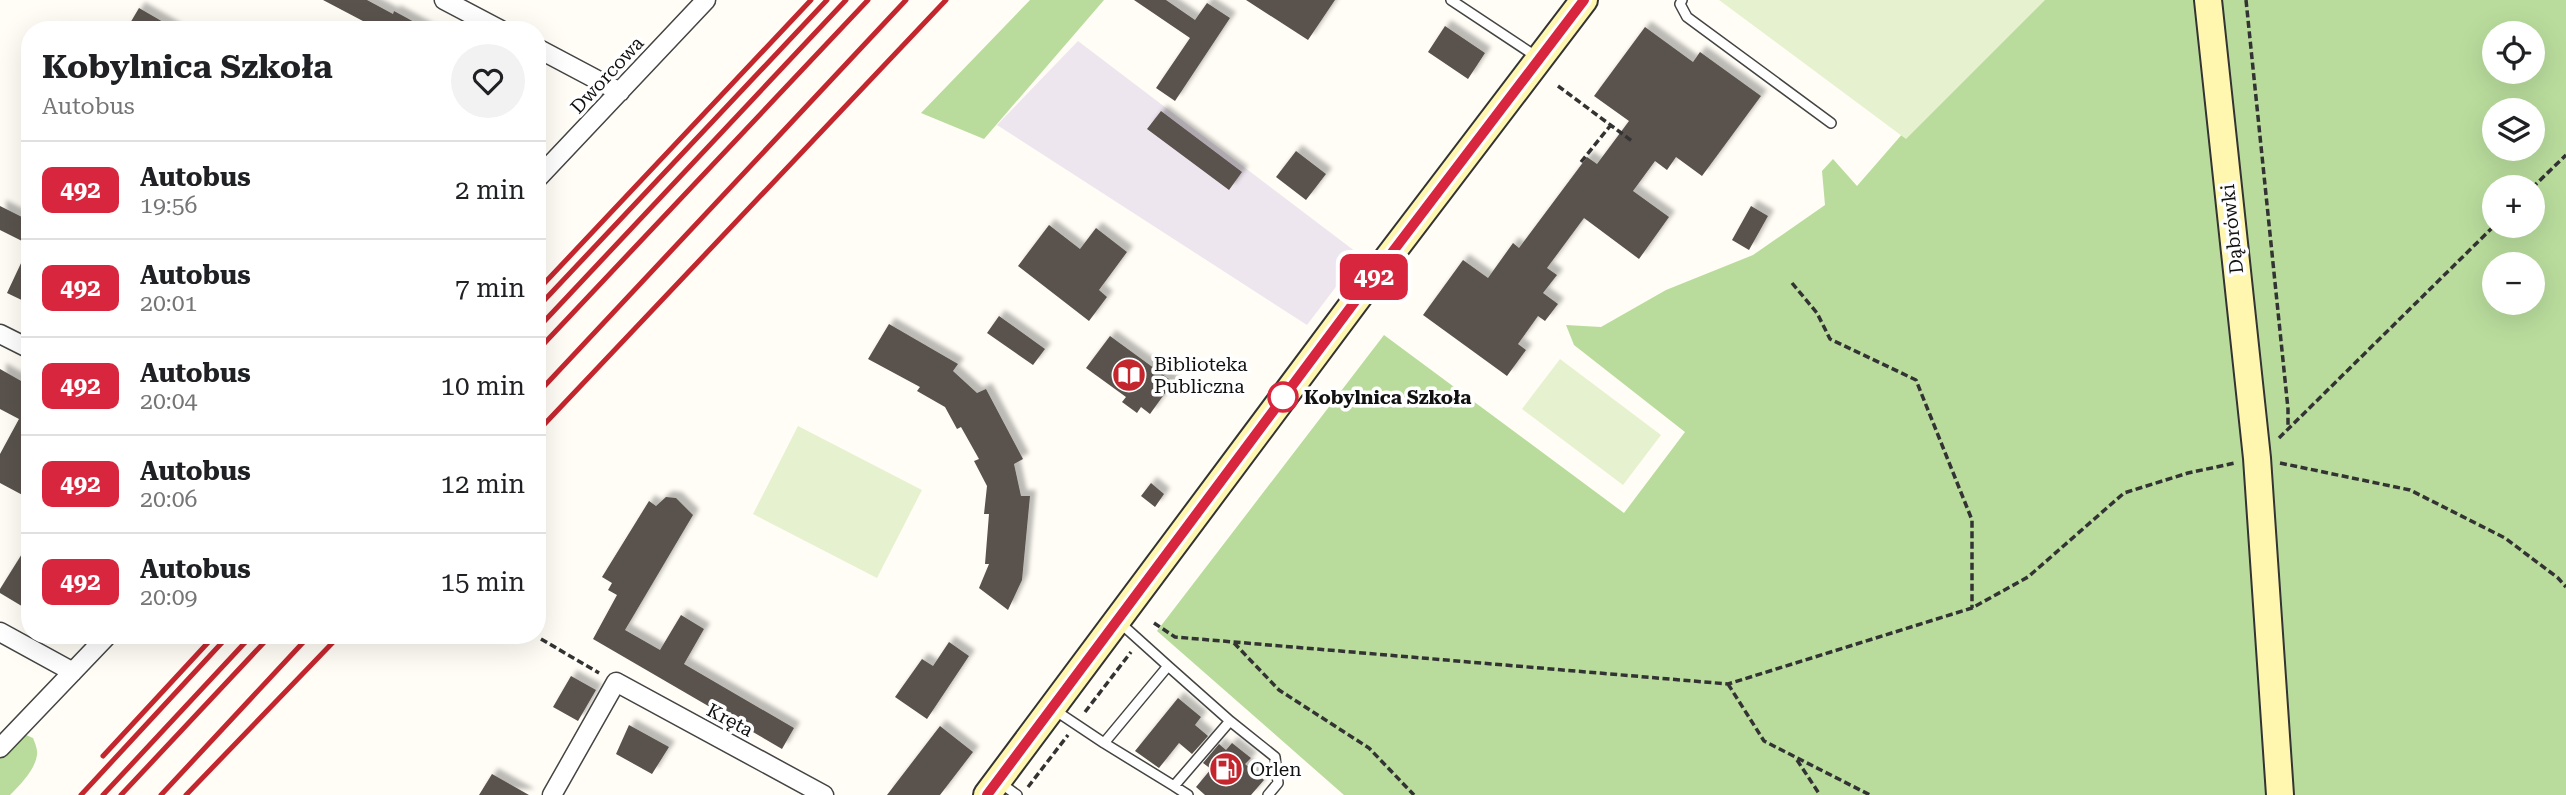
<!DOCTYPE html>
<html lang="pl">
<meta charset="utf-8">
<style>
:root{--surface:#fff;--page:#f2f2f2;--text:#202124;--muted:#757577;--line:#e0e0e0}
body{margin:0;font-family:"Roboto Serif",serif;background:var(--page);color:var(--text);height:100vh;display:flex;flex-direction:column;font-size:26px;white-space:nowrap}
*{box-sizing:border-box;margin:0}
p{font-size:23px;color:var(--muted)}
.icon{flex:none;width:38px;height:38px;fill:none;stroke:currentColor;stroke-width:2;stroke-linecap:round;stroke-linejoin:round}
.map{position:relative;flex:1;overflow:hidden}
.sheet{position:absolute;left:21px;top:21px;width:525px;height:623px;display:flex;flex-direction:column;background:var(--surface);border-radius:28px;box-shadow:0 7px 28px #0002}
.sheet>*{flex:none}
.badge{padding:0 14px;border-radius:10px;font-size:24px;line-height:46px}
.controls{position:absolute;left:2482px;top:21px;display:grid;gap:14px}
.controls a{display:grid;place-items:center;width:63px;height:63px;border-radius:50%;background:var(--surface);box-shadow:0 7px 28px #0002;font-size:35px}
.map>.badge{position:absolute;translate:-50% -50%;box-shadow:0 0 0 4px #fff}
.round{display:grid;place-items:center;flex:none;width:74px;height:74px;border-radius:37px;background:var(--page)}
.headline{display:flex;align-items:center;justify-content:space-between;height:119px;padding:0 21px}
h1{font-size:33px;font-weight:700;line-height:52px}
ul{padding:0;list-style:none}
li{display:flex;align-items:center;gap:21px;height:98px;padding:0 21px;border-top:2px solid var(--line)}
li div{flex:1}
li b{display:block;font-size:26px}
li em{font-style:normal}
li .badge{min-width:77px;font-weight:700;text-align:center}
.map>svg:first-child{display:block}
.industrial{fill:#eee6ef}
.forest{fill:#b9dc9c;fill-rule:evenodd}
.pitch{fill:#e6f2cf}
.building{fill:#5a524d;filter:url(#shadow)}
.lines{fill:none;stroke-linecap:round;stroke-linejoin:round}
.lane-casing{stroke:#444;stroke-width:12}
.street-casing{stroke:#444;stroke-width:21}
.secondary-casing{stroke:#333;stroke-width:30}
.path{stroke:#333;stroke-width:3.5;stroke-dasharray:7 3.5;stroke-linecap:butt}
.lane{stroke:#fff;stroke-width:9}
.street{stroke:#fff;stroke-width:18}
.secondary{stroke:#fff6b0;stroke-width:26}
.rail{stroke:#c4262e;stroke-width:5}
.line-casing{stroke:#fff;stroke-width:16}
.line{stroke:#d7263d;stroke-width:10}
.stop-dot{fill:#fff;stroke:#d7263d;stroke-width:3.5}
.labels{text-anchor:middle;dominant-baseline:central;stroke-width:7;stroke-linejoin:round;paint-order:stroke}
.street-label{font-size:19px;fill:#111;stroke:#fff}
.poi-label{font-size:19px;fill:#111;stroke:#fff;text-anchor:start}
.stop-label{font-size:19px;font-weight:bold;fill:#111;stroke:#fff;text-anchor:start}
</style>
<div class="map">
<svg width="2566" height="795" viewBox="0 0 2566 795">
<defs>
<filter id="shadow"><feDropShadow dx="6" dy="-6" stdDeviation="2" flood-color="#0004"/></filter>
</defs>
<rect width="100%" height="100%" fill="#fffdf5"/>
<!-- industrial -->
<path class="industrial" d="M1078 41 1360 255 1307 325 997 125Z"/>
<!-- forest -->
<path class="forest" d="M1030 0H1104L984 139 921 113Z
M2019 0H2566V795H1344L1157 631 1384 335 1624 513 1685 432 1574 345 1566 325 1601 327 1666 290 1753 255 1825 205 1822 171 1833 159 1857 186ZM2494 33H2532V72H2494ZM2494 110H2532V149H2494ZM2494 187H2532V226H2494ZM2494 264H2532V303H2494Z
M17 731 33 738C35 743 38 750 37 755 35 770 20 785 10 795H0V745Z"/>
<!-- pitch -->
<path class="pitch" d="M1719 0H2045L1906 139Z
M1560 359 1661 435 1623 485 1522 409Z
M798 426 922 490 877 578 753 514Z"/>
<!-- building -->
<path class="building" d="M323 0H367L393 14 394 11 429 30H380Z
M1134 0H1166L1195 20 1207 3 1230 18 1175 101 1156 88 1190 38Z
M1246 0H1335L1308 40Z
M139 8 177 30H126Z
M1445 26 1485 53 1468 79 1428 52Z
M1645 27 1693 62 1700 52 1761 96 1702 176 1676 157 1667 170 1655 161 1633 191 1669 217 1639 259 1584 218 1547 268 1557 275 1543 293 1558 304 1545 321 1538 316 1518 344 1526 350 1507 376 1423 315 1463 260 1488 278 1513 243 1519 248 1587 157 1597 164 1629 121 1594 96Z
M1161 111 1242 172 1229 190 1147 129Z
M1296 151 1326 174 1306 200 1276 177Z
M0 206 30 221V227L22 241 0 230Z
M1751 206 1768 216 1749 250 1732 240Z
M1049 225 1080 249 1096 228 1127 252 1099 290 1107 297 1089 321 1018 266Z
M30 244V304L7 293Z
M999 316 1045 349 1033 365 987 333Z
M889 324 958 364 953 371 977 393 986 389 1023 459 1014 464 1021 496H1030L1022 580 1008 610 979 588 989 564H985L989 514H984L987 486 974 461 979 459 961 427 957 429 945 407 917 391 920 387 868 359Z
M1110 336 1173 382 1150 414 1141 407 1137 413 1122 402 1126 397 1086 368Z
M0 369 30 386V499L0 483V454L19 419 0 409Z
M1151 483 1164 494 1155 507 1141 496Z
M666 497 676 498 693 515 625 630 660 650 681 615 704 629 684 664 794 728 782 749 593 639 617 595 608 590 612 583 602 577 649 501 656 506Z
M30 541V611L0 593V589Z
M949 642 969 656 927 719 895 697 922 659 933 666Z
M571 676 596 690 578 721 553 707Z
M1178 698 1201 717 1195 725 1208 736 1192 754 1179 743 1159 768 1135 751Z
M629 725 669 747 652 774 616 754Z
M940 726 973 752 940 795H887Z
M1232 743 1251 758 1245 764 1264 780 1251 795H1205L1196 787 1211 769 1203 763 1219 744 1226 750Z
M492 774 529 795H479Z"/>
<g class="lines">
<!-- lane casing -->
<g class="lane-casing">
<path id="lane" d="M1451 0 1537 57
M1682 0 1680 4 1687 17 1831 123
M1053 709 1104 743 1168 666 1118 621
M1230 721 1275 757 1278 783 1268 795
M1104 743 1174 786 1230 721 1168 666
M999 782 1017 795
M1174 786 1188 795"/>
</g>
<!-- street casing -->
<g class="street-casing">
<path id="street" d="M444 0 501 30
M537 48 620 92
M537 179 706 0
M0 334 30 349
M0 632 73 672
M0 748 108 635
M552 795 616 682 824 795"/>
</g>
<!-- secondary casing -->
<g class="secondary-casing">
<path id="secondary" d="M2208 0 2257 458 2280 795
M987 795 1359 296 1584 0"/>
</g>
<!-- path -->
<path class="path" d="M2246 0 2288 409V430
M1558 86 1632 141
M1581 162 1610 126
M2532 188 2566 155
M1792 283 1817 313 1830 339 1916 380 1972 520V608
M2279 438 2494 226
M2280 463 2410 490 2505 538 2558 578 2566 587
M1154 623 1175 637 1728 684 1972 608 2028 577 2124 493 2188 473 2235 463
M541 639 599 673
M1234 643 1279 690 1369 748 1414 795
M1728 684 1764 741 1870 795
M1085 712 1131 652
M1797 760 1820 795
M1028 787 1068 735"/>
<!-- lane -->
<use href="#lane" class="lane"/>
<!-- street -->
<use href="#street" class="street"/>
<!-- secondary -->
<use href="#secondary" class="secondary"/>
<!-- rail -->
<path class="rail" d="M537 291 811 0
M537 308 827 0
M537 329 846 0
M537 351 868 0
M537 394 906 0
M537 432 946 0
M103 756 215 635
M81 795 229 635
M103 795 252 635
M121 795 271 635
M161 795 310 635
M186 795 340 635"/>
</g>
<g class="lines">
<!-- line casing -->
<g class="line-casing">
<path id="line" d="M987 795 1359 296 1584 0"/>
</g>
<!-- line -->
<use href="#line" class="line"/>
</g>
<!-- icons -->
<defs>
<g id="library-disc" transform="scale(1.75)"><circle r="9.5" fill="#c4262e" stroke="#fff"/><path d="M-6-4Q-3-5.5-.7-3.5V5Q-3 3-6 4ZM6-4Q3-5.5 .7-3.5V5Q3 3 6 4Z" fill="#fff"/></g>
<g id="fuel-disc" transform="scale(1.75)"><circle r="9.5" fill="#c4262e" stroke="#fff"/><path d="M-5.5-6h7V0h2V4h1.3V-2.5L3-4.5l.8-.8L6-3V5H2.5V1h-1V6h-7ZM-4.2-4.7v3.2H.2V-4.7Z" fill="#fff"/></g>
</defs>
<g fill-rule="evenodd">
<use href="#library-disc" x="1129" y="375"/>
<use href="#fuel-disc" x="1226" y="769"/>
</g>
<!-- markers -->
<circle class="stop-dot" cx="1283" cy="397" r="14"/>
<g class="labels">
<!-- street labels -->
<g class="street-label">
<text transform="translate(607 75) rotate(-47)">Dworcowa</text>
<text transform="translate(2232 229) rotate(-96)">Dąbrówki</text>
<text transform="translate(730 720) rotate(28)">Kręta</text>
</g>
<!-- poi labels -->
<g class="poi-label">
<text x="1154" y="364">Biblioteka<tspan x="1154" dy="22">Publiczna</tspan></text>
<text x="1250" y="769">Orlen</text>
</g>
<!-- stop labels -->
<g class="stop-label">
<text x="1304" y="397">Kobylnica Szkoła</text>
</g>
</g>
</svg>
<div class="controls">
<a><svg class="icon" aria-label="locate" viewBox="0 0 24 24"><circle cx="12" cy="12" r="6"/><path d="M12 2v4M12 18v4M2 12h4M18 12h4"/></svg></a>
<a><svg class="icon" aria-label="layers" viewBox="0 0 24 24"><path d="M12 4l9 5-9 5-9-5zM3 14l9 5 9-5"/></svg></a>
<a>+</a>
<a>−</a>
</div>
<b class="badge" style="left:1374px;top:277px;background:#d7263d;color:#fff">492</b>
<section class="sheet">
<div class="headline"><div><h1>Kobylnica Szkoła</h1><p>Autobus</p></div><a class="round"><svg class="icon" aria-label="heart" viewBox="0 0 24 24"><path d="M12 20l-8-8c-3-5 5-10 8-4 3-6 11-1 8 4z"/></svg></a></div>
<ul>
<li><span class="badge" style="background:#d7263d;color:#fff">492</span><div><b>Autobus</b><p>19:56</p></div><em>2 min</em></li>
<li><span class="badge" style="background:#d7263d;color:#fff">492</span><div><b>Autobus</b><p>20:01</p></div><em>7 min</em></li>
<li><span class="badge" style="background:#d7263d;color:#fff">492</span><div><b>Autobus</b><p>20:04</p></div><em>10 min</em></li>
<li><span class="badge" style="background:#d7263d;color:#fff">492</span><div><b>Autobus</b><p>20:06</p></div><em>12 min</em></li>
<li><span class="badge" style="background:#d7263d;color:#fff">492</span><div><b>Autobus</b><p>20:09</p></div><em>15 min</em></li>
</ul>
</section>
</div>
